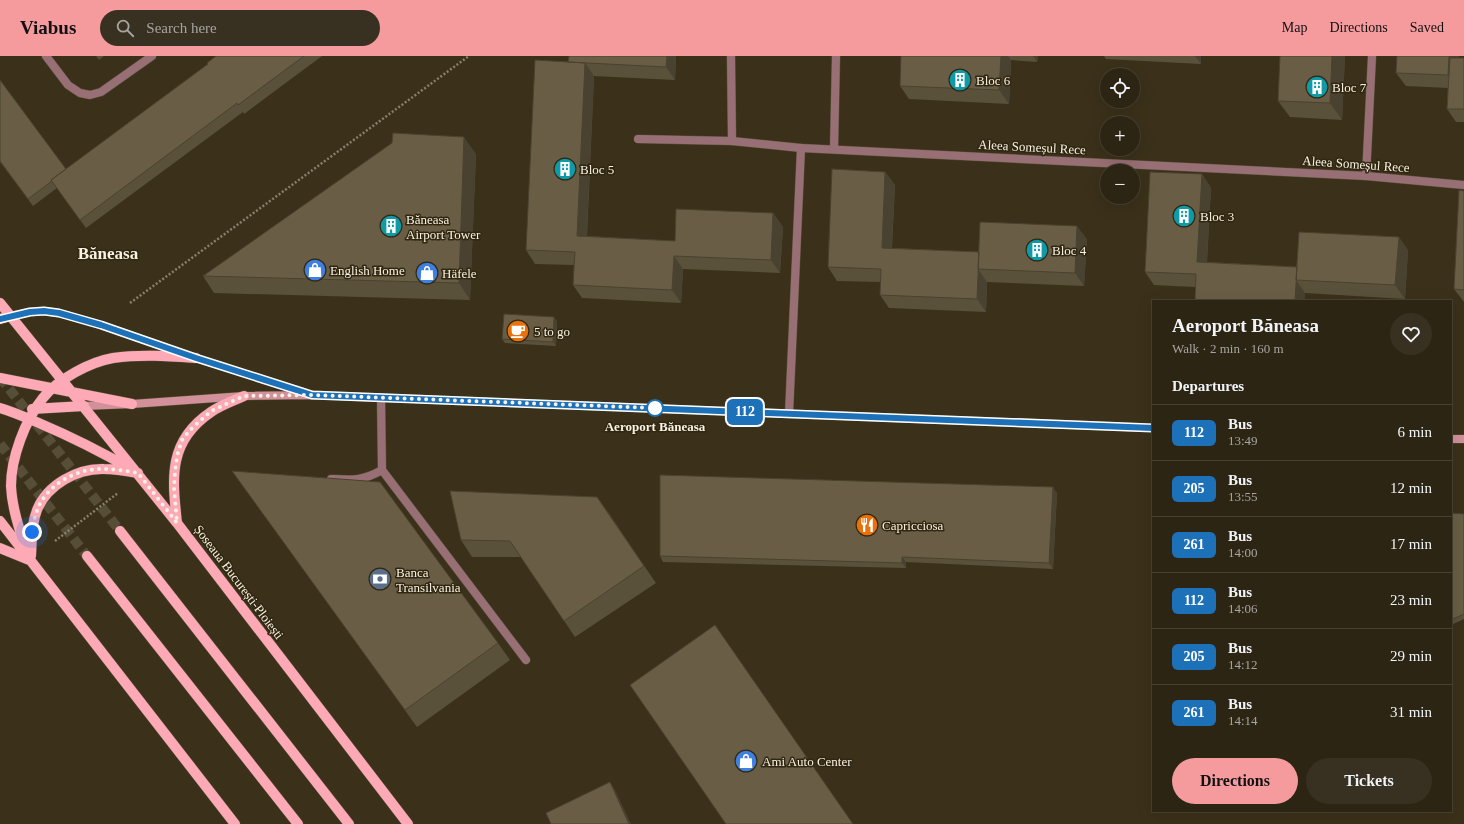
<!DOCTYPE html>
<meta charset="utf-8">
<style>
:root{--surface:#2c2514;--page:#383122;--text:#f1f3f6;--muted:#a6a5a0;--line:#484234;--accent:#f59b9e}
body{margin:0;font-family:"Times New Roman",serif;background:var(--page);color:var(--text);height:100vh;display:flex;flex-direction:column;font-size:15px;white-space:nowrap}
*{box-sizing:border-box;margin:0}
p{font-size:13px;color:var(--muted)}
.icon{flex:none;width:22px;height:22px;fill:none;stroke:currentColor;stroke-width:2;stroke-linecap:round;stroke-linejoin:round}
.map{position:relative;flex:1;overflow:hidden}
.details{position:absolute;left:1152px;top:244px;width:300px;height:512px;display:flex;flex-direction:column;background:var(--surface);border-radius:0px;box-shadow:0 4px 16px #0002,0 0 0 1px var(--line)}
.details>*{flex:none}
.badge{padding:0 8px;border-radius:6px;font-size:14px;line-height:26px}
.controls{position:absolute;left:1100px;top:12px;display:grid;gap:8px}
.controls a{display:grid;place-items:center;width:40px;height:40px;border-radius:50%;background:var(--surface);box-shadow:0 4px 16px #0002,0 0 0 1px var(--line);font-size:20px}
.you{position:absolute;width:20px;height:20px;margin:-10px;border:3px solid #fff;border-radius:50%;background:#1a73e8;box-shadow:0 0 0 6px #1a73e833}
.map>.badge{position:absolute;translate:-50% -50%;box-shadow:0 0 0 2px #fff}
h2{padding:0 20px;font-size:15px;line-height:36px}
.round{display:grid;place-items:center;flex:none;width:42px;height:42px;border-radius:21px;background:var(--page)}
.overview{display:flex;align-items:center;justify-content:space-between;height:68px;padding:0 20px}
h1{font-size:19px;font-weight:800;line-height:30px}
.action{display:flex;gap:8px;margin-top:auto;padding:8px 20px}
.action a{flex:1;height:46px;border-radius:24px;background:var(--accent);color:#111;font-size:16px;font-weight:800;line-height:46px;text-align:center}
.action a+a{background:var(--page);color:var(--text)}
ul{padding:0;list-style:none}
li{display:flex;align-items:center;gap:12px;height:56px;padding:0 20px;border-top:1px solid var(--line)}
li div{flex:1}
li b{display:block;font-size:15px}
li em{font-style:normal}
li .badge{min-width:44px;font-weight:700;text-align:center}
header{display:flex;align-items:center;gap:24px;box-sizing:border-box;height:56px;padding:0 20px;background:var(--accent);color:#111}
header strong{font-size:19px}
nav{display:flex;gap:22px;margin-inline-start:auto;font-size:14px}
.search{width:280px;height:36px;background:var(--page);display:flex;align-items:center;gap:10px;box-sizing:border-box;padding:0 14px;border-radius:22px;color:var(--muted);font-size:15px}
.map>svg:first-child{display:block}
.lines{fill:none;stroke-linecap:round;stroke-linejoin:round}
.primary-tunnel{stroke:#574e38;stroke-width:10;stroke-dasharray:10 5;stroke-linecap:butt}
.lane-casing{stroke:#59503a;stroke-width:9}
.street-casing{stroke:#59503a;stroke-width:9}
.secondary-casing{stroke:#59503a;stroke-width:9}
.primary-casing{stroke:#59503a;stroke-width:11}
.path{stroke:#887f6c;stroke-width:2.5;stroke-dasharray:2 2;stroke-linecap:butt}
.lane{stroke:#986f75;stroke-width:8}
.street{stroke:#986f75;stroke-width:8}
.secondary{stroke:#d2909a;stroke-width:8}
.primary{stroke:#feaab6;stroke-width:10}
.wall{fill:#5a513b}
.shaded-wall{fill:#4a4230}
.building{fill:#695e45;stroke:#4a4230}
.line-casing{stroke:#fff;stroke-width:9}
.line{stroke:#1d71b8;stroke-width:6}
.walk{stroke:#f8f2e4;stroke-width:4;stroke-dasharray:0 7.2}
.stop-dot{fill:#fff;stroke:#1d71b8;stroke-width:2}
.labels{text-anchor:middle;dominant-baseline:central;stroke-width:3;stroke-linejoin:round;paint-order:stroke}
.poi-label{font-size:13px;fill:#f8f2e4;stroke:#312710;text-anchor:start}
.street-label{font-size:13px;fill:#f8f2e4;stroke:#312710}
.stop-label{font-size:13px;font-weight:bold;fill:#f8f2e4;stroke:#312710}
.district-label{font-size:17px;font-weight:bold;fill:#f8f2e4;stroke:#312710}
</style>
<header>
<strong>Viabus</strong>
<div class="search"><svg class="icon" aria-label="search" viewBox="0 0 24 24"><circle cx="10" cy="10" r="6"/><path d="M15 15l6 6"/></svg>Search here</div>
<nav><a>Map</a><a>Directions</a><a>Saved</a></nav>
</header>
<div class="map">
<svg width="1464" height="768" viewBox="0 0 1464 768">
<rect width="100%" height="100%" fill="#3b311a"/>
<g class="lines">
<!-- primary-tunnel -->
<path class="primary-tunnel" d="M0 321 120 475
M0 388 87 500"/>
<!-- lane casing -->
<g class="lane-casing">
<path id="lane" d="M46 0 68 29 80 37 90 39 101 36 152 0
M638 83 732 85
M834 93 836 0
M1366 120 1372 0
M789 358 801 92
M382 414 526 604
M331 423C352 424 363 425 382 414L381 342"/>
</g>
<!-- street casing -->
<g class="street-casing">
<path id="street" d="M731 0 732 85 801 92 1366 120 1464 129"/>
</g>
<!-- secondary casing -->
<g class="secondary-casing">
<path id="secondary" d="M10 260 30 256 43 255 59 257 101 269 196 302 306 337
M84 350 132 348 244 340 312 339 1153 372
M1451 383H1464"/>
</g>
<!-- primary casing -->
<g class="primary-casing">
<path id="primary" d="M0 247 177 467 408 768
M0 263 10 260
M0 322 132 348
M0 352C14 356 27 362 41 368 72 381 103 397 133 414
M32 353 84 350
M0 465 235 768
M177 467C172 421 168 385 211 356 221 349 233 345 244 340
M120 475 349 768
M0 492 29 504
M27 495C19 474 12 453 11 430 11 402 25 364 43 342 58 323 90 306 113 302 141 298 168 300 196 302
M31 500C32 485 31 469 37 454 47 429 77 412 104 413 115 413 127 415 138 417
M87 500 298 768"/>
</g>
<!-- path -->
<path class="path" d="M130 247 469 0
M55 485 118 437"/>
<!-- lane -->
<use href="#lane" class="lane"/>
<!-- street -->
<use href="#street" class="street"/>
<!-- secondary -->
<use href="#secondary" class="secondary"/>
<!-- primary -->
<use href="#primary" class="primary"/>
</g>
<!-- wall -->
<path class="wall" d="M96 0H104L99 4Z
M216 0H322L244 58 243 56 86 172 57 132 33 150 0 106 66 113 208 8Z
M676 0 675 24 594 20 587 180 675 185 773 157 783 171 780 217 683 213 681 247 582 242 573 229 574 209 535 208 526 194 568 6Z
M901 0H1038L1037 6 1011 4 1009 48 909 43 900 30Z
M1104 0H1201V8L1106 3Z
M1280 0H1345L1342 64 1290 61 1278 45Z
M1397 0H1459V2H1464V66H1456L1447 53 1448 32 1406 30 1396 17Z
M476 98 470 244 214 237 203 220Z
M885 116 895 129 892 192 979 196 1087 183 1084 230 987 226 986 256 889 252 880 239V226L837 225 828 211Z
M1202 118 1211 132 1207 206 1297 211 1408 194 1405 243 1305 237V245H1195V231L1154 229 1145 216Z
M1464 135V246L1454 233Z
M557 265 556 290 505 287 502 283Z
M232 415 498 587 510 604 417 671Z
M1057 437 1053 513 906 506V512L663 506 660 500Z
M597 441 656 527 575 581 521 501H472L461 484Z
M1451 457 1464 458V563L1451 569Z"/>
<!-- shaded-wall -->
<path class="shaded-wall" d="M667 0H676L675 24 666 11Z
M1001 0H1008L1011 4 1009 48 999 34Z
M1033 0H1038L1037 6Z
M1195 0H1201V8Z
M1332 0H1345L1342 64 1330 47Z
M1449 0H1459L1458 33 1448 19Z
M585 7 594 20 586 193 577 180Z
M464 81 476 98 470 244 459 227Z
M885 116 895 129 891 205 882 192Z
M1202 118 1211 132 1206 219 1197 206Z
M773 157 783 171 780 217 771 204Z
M1077 170 1087 183 1084 230 1075 217Z
M1399 181 1408 194 1405 243 1395 229Z
M674 200 683 213 681 247 672 234Z
M1297 211 1296 224 1305 237V245H1295Z
M978 213 987 226 986 256 977 243Z
M554 261 557 265 556 290 553 286Z
M1053 431 1057 437 1053 513 1049 507Z
M597 441 609 457 656 527 644 510Z
M902 501 906 506V512L902 507Z
M610 726 615 734 631 768H629Z"/>
<!-- building -->
<path class="building" d="M216 0H304L238 49 237 47 80 164 51 124 208 8 207 7Z
M569 0H667L666 11 568 6Z
M901 0H1001L999 34 900 30Z
M1280 0H1332L1330 47 1278 45Z
M1397 0H1449L1448 19 1396 17Z
M1450 2H1464V53H1447Z
M535 4 585 7 577 180 675 185 676 153 773 157 771 204 674 200 672 234 573 229 575 196 526 194Z
M0 24 66 113 51 124 52 125 28 143 0 105Z
M393 77 464 81 459 227 203 220 392 87Z
M832 113 885 116 882 192 979 196 977 243 880 239 881 213 828 211Z
M1150 116 1202 118 1197 206 1297 211 1295 245H1195L1196 218 1145 216Z
M1459 134 1464 135V234L1454 233Z
M980 166 1077 170 1075 217 978 213Z
M1299 176 1399 181 1395 229 1296 224Z
M504 258 554 261 553 286 502 283Z
M232 415 380 426 498 587 405 654Z
M660 419 1053 431 1049 507 902 501V507L660 500Z
M450 435 597 441 644 510 564 565 510 485 461 484Z
M1451 457 1464 458V558L1451 564Z
M715 569 853 768H726L630 629Z
M610 726 629 768H551L546 757Z"/>
<g class="lines">
<!-- line casing -->
<g class="line-casing">
<path id="line" d="M0 263 30 256 44 255 59 257 101 269 196 302 312 339 1153 372"/>
</g>
<!-- line -->
<use href="#line" class="line"/>
<!-- walk -->
<path class="walk" d="M32 476C34 463 37 449 46 439 59 422 84 412 104 413 115 413 127 415 138 417L177 467 174 432 175 416 177 400 182 384 190 374 211 355 244 340 312 339 655 352"/>
</g>
<!-- icons -->
<defs>
<g id="building-disc" transform="scale(1.15)"><circle r="9.5" fill="#0f9aa8" stroke="#312710"/><path d="M-4-6H4V6H1V3H-1V6H-4ZM-2.5-4.3h1.7v1.8h-1.7ZM.8-4.3h1.7v1.8H.8ZM-2.5-1h1.7V.8h-1.7ZM.8-1h1.7V.8H.8Z" fill="#fff"/></g>
<g id="shop-disc" transform="scale(1.15)"><circle r="9.5" fill="#3f7fe0" stroke="#312710"/><path d="M-5-2.5h2.3a2.7 3.5 0 0 1 5.4 0H5L5.5 6h-11ZM-1.5-2.5h3a1.5 2.3 0 0 0-3 0Z" fill="#fff"/></g>
<g id="cafe-disc" transform="scale(1.15)"><circle r="9.5" fill="#e8710a" stroke="#312710"/><path d="M-5.5-4.5H6V0H3Q3 3.5 0 3.5H-2.5Q-5.5 3.5-5.5 0ZM3-3.2v2h1.7v-2ZM-6 4.5H4V6H-6Z" fill="#fff"/></g>
<g id="restaurant-disc" transform="scale(1.15)"><circle r="9.5" fill="#e8710a" stroke="#312710"/><path d="M-5-6h1v4h1v-4h1v4h1v-4h1v5L-1.5 .5V6h-2V.5L-5-1ZM5-6V6H3V1.5H1.5Q1.5-4 5-6Z" fill="#fff"/></g>
<g id="bank-disc" transform="scale(1.15)"><circle r="9.5" fill="#5c6f8a" stroke="#312710"/><path d="M-6-4H6V4H-6ZM0-2.3a2.3 2.3 0 1 0 0 4.6a2.3 2.3 0 1 0 0-4.6Z" fill="#fff"/></g>
</defs>
<g fill-rule="evenodd">
<use href="#building-disc" x="960" y="24"/>
<use href="#building-disc" x="1317" y="31"/>
<use href="#building-disc" x="565" y="113"/>
<use href="#building-disc" x="1184" y="160"/>
<use href="#building-disc" x="391" y="170"/>
<use href="#building-disc" x="1037" y="194"/>
<use href="#shop-disc" x="315" y="214"/>
<use href="#shop-disc" x="427" y="217"/>
<use href="#cafe-disc" x="518" y="275"/>
<use href="#restaurant-disc" x="867" y="469"/>
<use href="#bank-disc" x="380" y="523"/>
<use href="#shop-disc" x="746" y="705"/>
</g>
<!-- markers -->
<circle class="stop-dot" cx="655" cy="352" r="8"/>
<g class="labels">
<!-- poi labels -->
<g class="poi-label">
<text x="976" y="24">Bloc 6</text>
<text x="1332" y="31">Bloc 7</text>
<text x="580" y="113">Bloc 5</text>
<text x="1200" y="160">Bloc 3</text>
<text x="406" y="163">Băneasa<tspan x="406" dy="15">Airport Tower</tspan></text>
<text x="1052" y="194">Bloc 4</text>
<text x="330" y="214">English Home</text>
<text x="442" y="217">Häfele</text>
<text x="534" y="275">5 to go</text>
<text x="882" y="469">Capricciosa</text>
<text x="396" y="516">Banca<tspan x="396" dy="15">Transilvania</tspan></text>
<text x="762" y="705">Ami Auto Center</text>
</g>
<!-- street labels -->
<g class="street-label">
<text transform="translate(1032 91) rotate(3)">Aleea Someșul Rece</text>
<text transform="translate(1356 108) rotate(4)">Aleea Someșul Rece</text>
<text transform="translate(239 526) rotate(53)">Șoseaua București-Ploiești</text>
</g>
<!-- stop labels -->
<g class="stop-label">
<text x="655" y="370">Aeroport Băneasa</text>
</g>
<!-- district labels -->
<g class="district-label">
<text x="108" y="197">Băneasa</text>
</g>
</g>
</svg>
<div class="controls">
<a><svg class="icon" aria-label="locate" viewBox="0 0 24 24"><circle cx="12" cy="12" r="6"/><path d="M12 2v4M12 18v4M2 12h4M18 12h4"/></svg></a>
<a>+</a>
<a>−</a>
</div>
<div class="you" style="left:32px;top:476px"></div>
<b class="badge" style="left:745px;top:356px;background:#1d71b8;color:#fff">112</b>
<section class="details">
<div class="overview"><div><h1>Aeroport Băneasa</h1><p>Walk · 2 min · 160 m</p></div><a class="round"><svg class="icon" aria-label="heart" viewBox="0 0 24 24"><path d="M12 20l-8-8c-3-5 5-10 8-4 3-6 11-1 8 4z"/></svg></a></div>
<h2>Departures</h2>
<ul>
<li><span class="badge" style="background:#1d71b8;color:#fff">112</span><div><b>Bus</b><p>13:49</p></div><em>6 min</em></li>
<li><span class="badge" style="background:#1d71b8;color:#fff">205</span><div><b>Bus</b><p>13:55</p></div><em>12 min</em></li>
<li><span class="badge" style="background:#1d71b8;color:#fff">261</span><div><b>Bus</b><p>14:00</p></div><em>17 min</em></li>
<li><span class="badge" style="background:#1d71b8;color:#fff">112</span><div><b>Bus</b><p>14:06</p></div><em>23 min</em></li>
<li><span class="badge" style="background:#1d71b8;color:#fff">205</span><div><b>Bus</b><p>14:12</p></div><em>29 min</em></li>
<li><span class="badge" style="background:#1d71b8;color:#fff">261</span><div><b>Bus</b><p>14:14</p></div><em>31 min</em></li>
</ul>
<div class="action"><a>Directions</a><a>Tickets</a></div>
</section>
</div>
